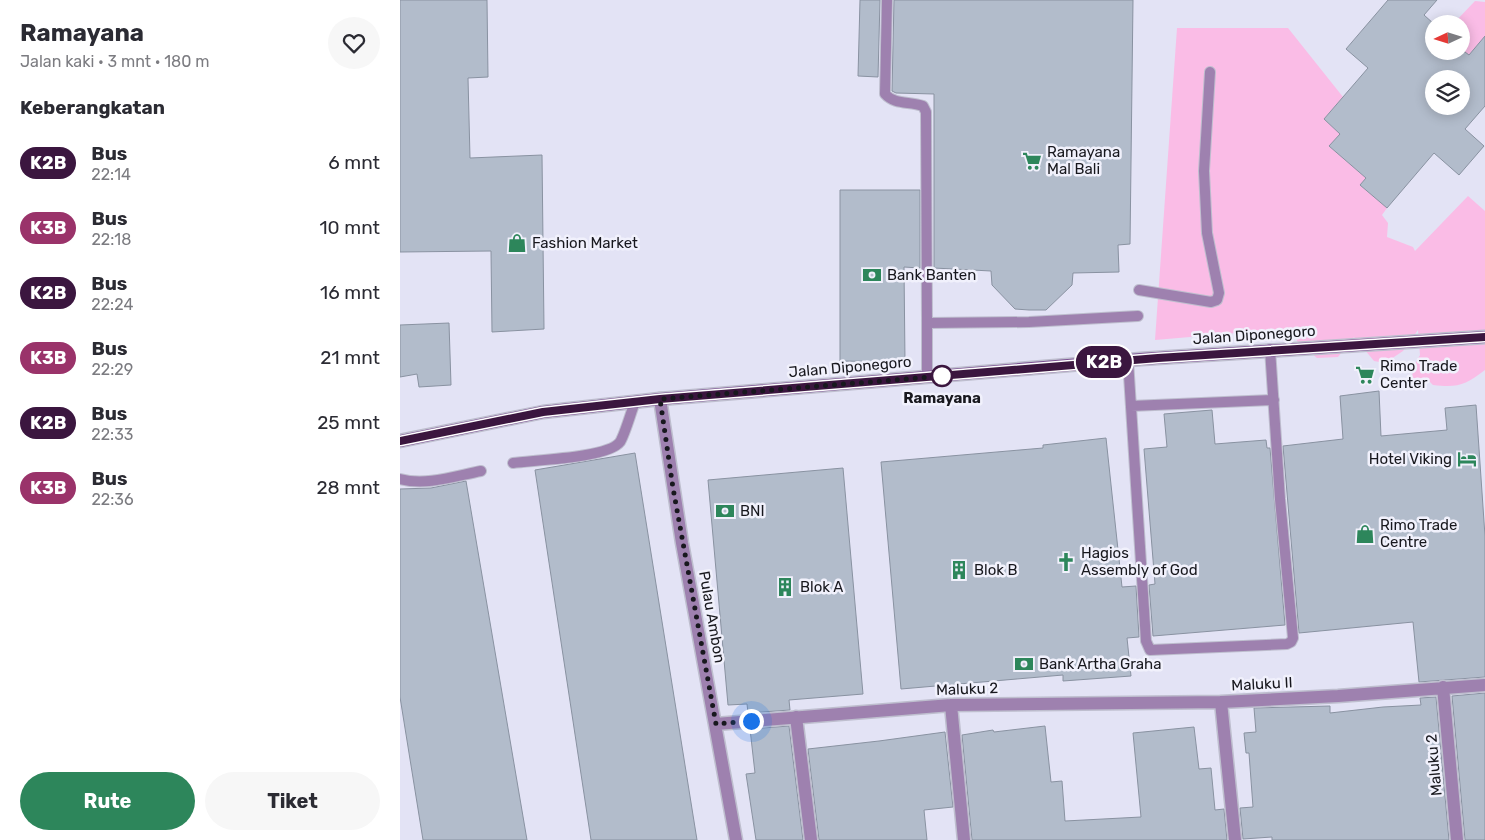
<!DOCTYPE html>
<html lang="id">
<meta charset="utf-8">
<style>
:root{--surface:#fff;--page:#f7f7f7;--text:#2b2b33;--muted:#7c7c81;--accent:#2d865b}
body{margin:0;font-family:Rubik,sans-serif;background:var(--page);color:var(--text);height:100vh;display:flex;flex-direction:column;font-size:19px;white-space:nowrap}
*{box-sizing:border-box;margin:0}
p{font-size:16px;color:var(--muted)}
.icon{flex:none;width:28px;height:28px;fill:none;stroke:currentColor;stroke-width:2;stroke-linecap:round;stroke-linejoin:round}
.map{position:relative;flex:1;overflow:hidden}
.drawer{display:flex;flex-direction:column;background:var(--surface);width:400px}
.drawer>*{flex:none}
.badge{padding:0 10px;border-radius:16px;font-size:18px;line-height:32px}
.needle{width:32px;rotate:266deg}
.controls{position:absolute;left:1025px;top:15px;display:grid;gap:10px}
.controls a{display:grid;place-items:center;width:45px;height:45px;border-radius:50%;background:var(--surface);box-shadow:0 2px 12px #0003;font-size:25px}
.you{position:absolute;width:25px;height:25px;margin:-12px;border:4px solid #fff;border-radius:50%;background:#1a73e8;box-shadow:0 0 0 8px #1a73e833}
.map>.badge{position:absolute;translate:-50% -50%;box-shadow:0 0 0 2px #fff}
h2{padding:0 20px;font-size:19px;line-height:45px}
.round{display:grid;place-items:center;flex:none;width:52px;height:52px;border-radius:26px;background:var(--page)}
.overview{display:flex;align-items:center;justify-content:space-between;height:85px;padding:0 20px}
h1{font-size:24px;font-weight:700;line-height:38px}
.cta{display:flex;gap:10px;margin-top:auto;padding:10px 20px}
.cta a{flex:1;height:58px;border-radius:30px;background:var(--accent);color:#fff;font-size:20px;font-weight:700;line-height:58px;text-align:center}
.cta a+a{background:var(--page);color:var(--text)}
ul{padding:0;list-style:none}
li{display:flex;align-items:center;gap:15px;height:65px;padding:0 20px}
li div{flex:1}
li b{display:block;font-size:19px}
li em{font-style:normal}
li .badge{min-width:55px;font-weight:700;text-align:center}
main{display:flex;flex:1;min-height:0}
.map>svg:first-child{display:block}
.green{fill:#fabce6}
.building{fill:#b2bccb;stroke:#8992a1;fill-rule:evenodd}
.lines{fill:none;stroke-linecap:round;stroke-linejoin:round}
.service-casing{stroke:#bebece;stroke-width:12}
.minor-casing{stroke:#bebece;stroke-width:15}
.secondary-casing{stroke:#bebece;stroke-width:15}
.service{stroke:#9e81af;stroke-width:10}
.minor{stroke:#9e81af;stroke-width:12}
.secondary{stroke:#7b5092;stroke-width:12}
.line-casing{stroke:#fff;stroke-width:11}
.line{stroke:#3b163f;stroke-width:8}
.walk{stroke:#18181e;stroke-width:5;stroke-dasharray:0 9}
.stop-dot{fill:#fff;stroke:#3b163f;stroke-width:2.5}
.labels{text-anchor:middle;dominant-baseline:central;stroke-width:5;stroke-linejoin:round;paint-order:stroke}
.poi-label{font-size:15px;fill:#18181e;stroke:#f1f1fc;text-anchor:start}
.street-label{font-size:15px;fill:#18181e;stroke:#f1f1fc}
.stop-label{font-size:15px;font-weight:bold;fill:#18181e;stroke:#f1f1fc}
</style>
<main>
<section class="drawer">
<div class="overview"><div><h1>Ramayana</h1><p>Jalan kaki · 3 mnt · 180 m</p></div><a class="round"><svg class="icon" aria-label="heart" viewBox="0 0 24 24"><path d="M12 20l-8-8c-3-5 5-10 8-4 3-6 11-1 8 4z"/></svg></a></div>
<h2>Keberangkatan</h2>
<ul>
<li><span class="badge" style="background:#3b163f;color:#fff">K2B</span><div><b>Bus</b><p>22:14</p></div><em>6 mnt</em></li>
<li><span class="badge" style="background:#9a336a;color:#fff">K3B</span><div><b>Bus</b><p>22:18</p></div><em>10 mnt</em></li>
<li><span class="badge" style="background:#3b163f;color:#fff">K2B</span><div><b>Bus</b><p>22:24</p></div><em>16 mnt</em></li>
<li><span class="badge" style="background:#9a336a;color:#fff">K3B</span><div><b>Bus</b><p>22:29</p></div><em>21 mnt</em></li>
<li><span class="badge" style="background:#3b163f;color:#fff">K2B</span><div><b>Bus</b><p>22:33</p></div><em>25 mnt</em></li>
<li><span class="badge" style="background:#9a336a;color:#fff">K3B</span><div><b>Bus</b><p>22:36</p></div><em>28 mnt</em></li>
</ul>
<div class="cta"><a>Rute</a><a>Tiket</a></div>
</section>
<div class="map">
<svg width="1085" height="840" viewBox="0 0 1085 840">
<rect width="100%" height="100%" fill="#e3e3f5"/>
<!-- green -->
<path class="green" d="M1075 1 1085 2V50L1078 44 1069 55 1061 49V24H1053Z
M777 28H888L943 97 924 119 940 134 929 146 966 178 960 185 987 208 982 215 988 223 987 237 1013 247 1015 251 1068 196 1085 211V370C1065 385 1058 388 1033 385L1026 378 1012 379 1013 367 1020 355 1018 330 1003 351 985 363 974 361 954 337 938 357 917 358 897 341 894 328 755 340Z"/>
<!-- building -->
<path class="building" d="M0 0H87L88 77 68 78 70 158 142 155 144 329 92 332 91 251 0 252Z
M460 0H480L478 77 458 76Z
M494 0H733L730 244 718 245 719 272 673 273 672 285 646 310H629L615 309 592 285 591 271 534 268V94L496 93 492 91Z
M988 0H1037L1024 15 1034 24V51H1061V49L1069 55 1085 36V106L1065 129 1084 146 1059 175 1034 153 987 208 960 185 966 178 929 146 940 134 924 119 968 68 946 49ZM1034 79H1061V106H1034Z
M440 190H520V268L504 267 505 362 440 361Z
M49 323 51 385 19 387 17 374 0 377V325Z
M979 391 981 436 1047 430 1045 408 1076 405 1085 536V677L1019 682 1013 622 899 633 883 446 943 439 940 396Z
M812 410 815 444 866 440 867 448H870L885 625 753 636 749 585 755 584 744 449 767 447 764 414Z
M706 438 722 587 736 586 739 637 727 638 731 676 663 681V675L501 689 481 462 643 448V445Z
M235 453 297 840H191L135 470Z
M443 468 463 694 389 700 390 710 348 713 347 704 328 705 308 480Z
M66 481 127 840H23L0 697V489L31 488Z
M1085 693V840H1065L1052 696Z
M1036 697 1049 840H872V837L843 839 840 808 853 807 849 753H846L844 733 856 732 854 708 930 706V713L983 707 1021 705 1020 698Z
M389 726 403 840H356L346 774 355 773 350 729Z
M645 726 651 782 662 781 665 821 741 817 733 733 794 727 799 769 811 768 815 810 824 809 827 840H572L562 735 593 730 594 732Z
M545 732 553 807 524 810 527 840H419L408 749 479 741Z"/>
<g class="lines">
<!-- service casing -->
<g class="service-casing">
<path id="service" d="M487 0 485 94C495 105 509 101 523 106L526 112 527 323
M739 290 811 302 817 300 819 293 807 233 804 171 810 72
M728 360 746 641 750 650 887 644 891 642 893 638 880 499 870 349
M527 377V323L629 322 738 316
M731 406 874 400
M113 463C134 460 208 458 220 442 225 434 231 412 235 402
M0 479C26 486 55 476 81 471"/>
</g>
<!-- minor casing -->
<g class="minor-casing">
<path id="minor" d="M260 399 282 543 336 840
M1043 687 1057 840
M821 702 835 840
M551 705 564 840
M396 717 411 840
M316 724 551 705 821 702 938 696 1085 685"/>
</g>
<!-- secondary casing -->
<g class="secondary-casing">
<path id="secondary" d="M0 441 143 412 260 399 741 359 1085 337"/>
</g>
<!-- service -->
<use href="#service" class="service"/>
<!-- minor -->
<use href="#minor" class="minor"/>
<!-- secondary -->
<use href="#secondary" class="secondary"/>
</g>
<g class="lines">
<!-- line casing -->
<g class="line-casing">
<path id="line" d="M0 441 143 412 260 399 758 358 1085 337"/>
</g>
<!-- line -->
<use href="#line" class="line"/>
<!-- walk -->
<path class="walk" d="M351 721 316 724 273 488 260 399 543 376H542"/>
</g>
<!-- icons -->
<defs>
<g id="supermarket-bare" transform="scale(1.5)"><path d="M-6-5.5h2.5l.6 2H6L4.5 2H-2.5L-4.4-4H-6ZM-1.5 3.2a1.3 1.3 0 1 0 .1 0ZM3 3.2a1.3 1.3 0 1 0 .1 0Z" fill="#2d865b" stroke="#f1f1fc" stroke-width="2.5" paint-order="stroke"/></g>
<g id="shop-bare" transform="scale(1.5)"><path d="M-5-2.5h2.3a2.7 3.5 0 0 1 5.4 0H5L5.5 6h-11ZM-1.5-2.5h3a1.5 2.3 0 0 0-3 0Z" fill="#2d865b" stroke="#f1f1fc" stroke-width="2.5" paint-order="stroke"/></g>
<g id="bank-bare" transform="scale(1.5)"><path d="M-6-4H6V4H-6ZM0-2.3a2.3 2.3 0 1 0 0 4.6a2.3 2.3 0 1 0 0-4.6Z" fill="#2d865b" stroke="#f1f1fc" stroke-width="2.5" paint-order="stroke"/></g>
<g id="hotel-bare" transform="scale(1.5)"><path d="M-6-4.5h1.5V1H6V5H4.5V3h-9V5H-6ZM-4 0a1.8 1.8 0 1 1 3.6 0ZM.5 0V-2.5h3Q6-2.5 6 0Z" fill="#2d865b" stroke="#f1f1fc" stroke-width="2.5" paint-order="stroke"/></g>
<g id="church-bare" transform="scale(1.5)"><path d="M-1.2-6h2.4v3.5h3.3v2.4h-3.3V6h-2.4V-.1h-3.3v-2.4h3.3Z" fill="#2d865b" stroke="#f1f1fc" stroke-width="2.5" paint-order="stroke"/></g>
<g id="building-bare" transform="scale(1.5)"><path d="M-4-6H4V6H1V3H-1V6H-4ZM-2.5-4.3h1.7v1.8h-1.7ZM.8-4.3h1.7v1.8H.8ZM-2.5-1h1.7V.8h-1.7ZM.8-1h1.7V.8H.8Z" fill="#2d865b" stroke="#f1f1fc" stroke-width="2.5" paint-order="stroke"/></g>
</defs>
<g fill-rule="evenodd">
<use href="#supermarket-bare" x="632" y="161"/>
<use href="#shop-bare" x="117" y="243"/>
<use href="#bank-bare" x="472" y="275"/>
<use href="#supermarket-bare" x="965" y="375"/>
<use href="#hotel-bare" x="1067" y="459"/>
<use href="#bank-bare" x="325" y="511"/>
<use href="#shop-bare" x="965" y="534"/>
<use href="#church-bare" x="666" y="562"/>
<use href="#building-bare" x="559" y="570"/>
<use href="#building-bare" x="385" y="587"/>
<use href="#bank-bare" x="624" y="664"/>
</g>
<!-- markers -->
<circle class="stop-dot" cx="542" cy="376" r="10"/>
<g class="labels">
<!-- poi labels -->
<g class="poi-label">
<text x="647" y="152">Ramayana<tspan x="647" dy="17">Mal Bali</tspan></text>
<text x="132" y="243">Fashion Market</text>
<text x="487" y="275">Bank Banten</text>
<text x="980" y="366">Rimo Trade<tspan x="980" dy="17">Center</tspan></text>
<text x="1052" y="459" text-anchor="end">Hotel Viking</text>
<text x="340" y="511">BNI</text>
<text x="980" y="525">Rimo Trade<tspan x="980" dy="17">Centre</tspan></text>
<text x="681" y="553">Hagios<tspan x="681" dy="17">Assembly of God</tspan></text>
<text x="574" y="570">Blok B</text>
<text x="400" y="587">Blok A</text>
<text x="639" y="664">Bank Artha Graha</text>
</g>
<!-- street labels -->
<g class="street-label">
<text transform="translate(854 335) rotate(-4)">Jalan Diponegoro</text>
<text transform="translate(450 367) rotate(-5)">Jalan Diponegoro</text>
<text transform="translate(312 617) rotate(80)">Pulau Ambon</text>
<text transform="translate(862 684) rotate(-3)">Maluku II</text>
<text transform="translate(567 689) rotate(-2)">Maluku 2</text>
<text transform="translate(1034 765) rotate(-95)">Maluku 2</text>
</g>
<!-- stop labels -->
<g class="stop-label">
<text x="542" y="398">Ramayana</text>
</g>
</g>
</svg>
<div class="controls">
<a><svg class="needle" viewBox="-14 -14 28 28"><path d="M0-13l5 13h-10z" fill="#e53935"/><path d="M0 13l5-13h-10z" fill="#7c7c81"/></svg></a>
<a><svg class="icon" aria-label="layers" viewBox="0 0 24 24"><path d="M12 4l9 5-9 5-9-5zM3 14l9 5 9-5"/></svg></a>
</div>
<div class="you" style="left:351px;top:721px"></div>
<b class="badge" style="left:704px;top:362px;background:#3b163f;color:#fff">K2B</b>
</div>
</main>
